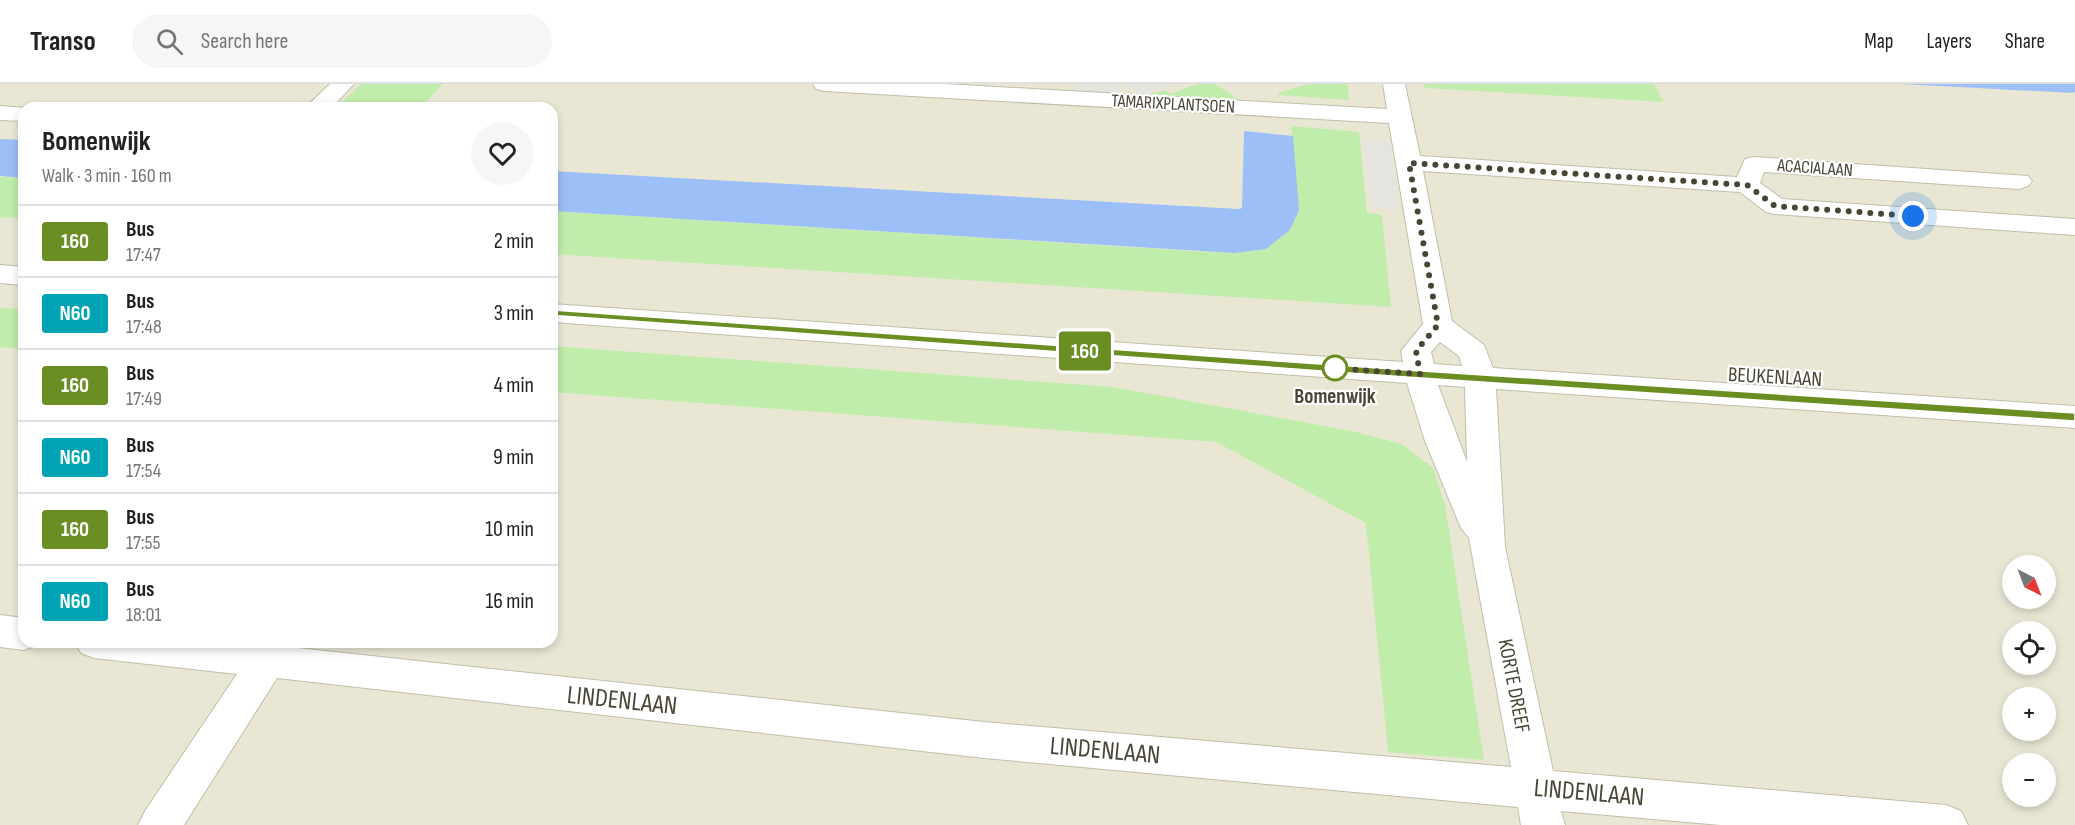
<!DOCTYPE html>
<meta charset="utf-8">
<style>
:root{--surface:#fff;--page:#f6f6f6;--text:#222;--muted:#767676;--line:#e0e0e0}
body{margin:0;font-family:"Sofia Sans Condensed",sans-serif;background:var(--page);color:var(--text);height:100vh;display:flex;flex-direction:column;font-size:22px;white-space:nowrap}
*{box-sizing:border-box;margin:0}
p{font-size:20px;color:var(--muted)}
.icon{flex:none;width:33px;height:33px;fill:none;stroke:currentColor;stroke-width:2;stroke-linecap:round;stroke-linejoin:round}
.map{position:relative;flex:1;overflow:hidden}
.drawer{position:absolute;left:18px;top:18px;width:540px;height:546px;display:flex;flex-direction:column;background:var(--surface);border-radius:18px;box-shadow:0 3px 9px #0003}
.drawer>*{flex:none}
.badge{padding:0 12px;border-radius:4px;font-size:21px;line-height:39px}
.needle{width:39px;rotate:138deg}
.tools{position:absolute;left:2002px;top:471px;display:grid;gap:12px}
.tools a{display:grid;place-items:center;width:54px;height:54px;border-radius:50%;background:var(--surface);box-shadow:0 3px 9px #0003;font-size:30px}
.you{position:absolute;width:30px;height:30px;margin:-15px;border:4px solid #fff;border-radius:50%;background:#1a73e8;box-shadow:0 0 0 9px #1a73e833}
.map>.badge{position:absolute;translate:-50% -50%;box-shadow:0 0 0 3px #fff}
.round{display:grid;place-items:center;flex:none;width:63px;height:63px;border-radius:32px;background:var(--page)}
.head{display:flex;align-items:center;justify-content:space-between;height:102px;padding:0 24px}
h1{font-size:28px;font-weight:700;line-height:45px}
ul{padding:0;list-style:none}
li{display:flex;align-items:center;gap:18px;height:72px;padding:0 24px;border-top:2px solid var(--line)}
li div{flex:1}
li b{display:block;font-size:22px}
li em{font-style:normal}
li .badge{min-width:66px;font-weight:700;text-align:center}
header{display:flex;align-items:center;gap:36px;box-sizing:border-box;height:84px;padding:0 30px;background:var(--surface);border-bottom:2px solid var(--line)}
header strong{font-size:28px}
nav{display:flex;gap:33px;margin-inline-start:auto;font-size:21px}
.search{width:420px;height:54px;background:var(--page);display:flex;align-items:center;gap:15px;box-sizing:border-box;padding:0 21px;border-radius:33px;color:var(--muted);font-size:22px}
.map>svg:first-child{display:block}
.residential{fill:#e9e7d4;fill-rule:evenodd}
.green{fill:#c1edac}
.parking{fill:#e5e4df}
.water{fill:#9dbff7}
.lines{fill:none;stroke-linecap:round;stroke-linejoin:round}
.minor-casing{stroke:#c1bea8;stroke-width:2}
.minor{fill:#fff;fill-rule:evenodd}
.line{fill:#6b8e23;stroke:#fff;stroke-width:1.5}
.walk{stroke:#494535;stroke-width:6;stroke-dasharray:0 10.8}
.stop-dot{fill:#fff;stroke:#6b8e23;stroke-width:3}
.labels{text-anchor:middle;dominant-baseline:central;stroke-width:4.5;stroke-linejoin:round;paint-order:stroke}
.far-street-label{font-size:18px;fill:#494535;stroke:#fff}
.street-label{font-size:21px;fill:#494535;stroke:#fff}
.stop-label{font-size:21px;font-weight:bold;fill:#494535;stroke:#fff}
.near-street-label{font-size:26px;fill:#494535;stroke:#fff}
</style>
<header>
<strong>Transo</strong>
<div class="search"><svg class="icon" aria-label="search" viewBox="0 0 24 24"><circle cx="10" cy="10" r="6"/><path d="M15 15l6 6"/></svg>Search here</div>
<nav><a>Map</a><a>Layers</a><a>Share</a></nav>
</header>
<div class="map">
<svg width="2075" height="741" viewBox="0 0 2075 741">
<rect width="100%" height="100%" fill="#f5f4e7"/>
<!-- residential -->
<path class="residential" d="M0 0H2075V741H0ZM24 24H552V558H24ZM2013 482H2046V514H2013ZM2013 548H2046V580H2013ZM2013 614H2046V646H2013ZM2013 680H2046V712H2013Z"/>
<!-- green -->
<path class="green" d="M361 0H443L420 24H336Z
M1198 0H1215L1241 17 1149 11 1164 6 1170 10Z
M1308 0H1348L1349 16 1278 11V9Z
M1424 0H1654L1664 18 1425 4Z
M1291 42 1359 48 1367 129 1382 131 1391 223 552 170V127L1191 167 1234 169 1266 165 1290 146 1299 126Z
M0 93 24 94V135L0 133Z
M0 224 24 225V265L0 263Z
M552 262 1113 303 1352 347 1402 360 1433 384 1445 421 1484 676 1388 668 1366 439 1216 358 552 308Z"/>
<!-- parking -->
<path class="parking" d="M1079 0H1120L1119 10 1078 7Z
M1124 0H1179L1141 12Z
M1364 57 1390 58 1399 125 1372 123Z"/>
<!-- water -->
<path class="water" d="M1901 0H2075V8L2073 9Z
M1244 47 1293 52 1299 126 1290 146 1266 165 1234 169 552 127V87L1239 125 1242 124Z
M0 55 24 56V94L0 92Z"/>
<g class="lines">
<!-- minor casing -->
<g class="minor-casing">
<path id="minor" d="M330 0H354L331 24H305Z
M813 0H945L1387 25 1383 0H1405L1420 72 1737 93 1745 75 1754 73 2028 92 2032 97 2028 102 2019 105 1764 88 1760 99 1782 115 2075 135V151L1775 130 1766 128 1740 108 1423 87 1452 237 1484 261 1493 284 2075 322V344L1496 305 1505 463 1553 687 1946 721 1961 727 1968 741H1721L1561 727 1565 741H1521L1518 723 984 674 277 594 184 741H138L145 727 237 590 94 574 81 569 75 558H242L984 638 1511 683 1469 454 1461 444 1425 357 1407 299 552 238V220L1403 278 1401 267 1423 240 1389 39 824 7 816 5ZM1440 258 1459 272 1462 282 1434 280 1431 268ZM1438 301 1465 303 1467 378Z
M0 22 28 24H24V37L0 36Z
M0 181 24 183V201L0 199Z
M0 531 24 534V558H39L37 561 24 566 0 563Z"/>
</g>
<!-- minor -->
<use href="#minor" class="minor"/>
</g>
<!-- line -->
<path class="line" d="M552 226 1406 286 2075 329V337L1406 293 548 231 547 229Z"/>
<g class="lines">
<!-- walk -->
<path class="walk" d="M1335 284H1329L1420 290 1416 267 1438 241 1409 79 1747 101 1775 122 1913 132"/>
</g>
<!-- markers -->
<circle class="stop-dot" cx="1335" cy="284" r="12"/>
<g class="labels">
<!-- far-street labels -->
<g class="far-street-label">
<text transform="translate(1173 20) rotate(3)">TAMARIXPLANTSOEN</text>
<text transform="translate(1815 84) rotate(4)">ACACIALAAN</text>
</g>
<!-- street labels -->
<g class="street-label">
<text transform="translate(1775 293) rotate(3)">BEUKENLAAN</text>
<text transform="translate(1514 602) rotate(79)">KORTE DREEF</text>
</g>
<!-- stop labels -->
<g class="stop-label">
<text x="1335" y="312">Bomenwijk</text>
</g>
<!-- near-street labels -->
<g class="near-street-label">
<text transform="translate(622 617) rotate(6)">LINDENLAAN</text>
<text transform="translate(1105 667) rotate(5)">LINDENLAAN</text>
<text transform="translate(1589 709) rotate(5)">LINDENLAAN</text>
</g>
</g>
</svg>
<div class="tools">
<a><svg class="needle" viewBox="-14 -14 28 28"><path d="M0-13l5 13h-10z" fill="#e53935"/><path d="M0 13l5-13h-10z" fill="#767676"/></svg></a>
<a><svg class="icon" aria-label="locate" viewBox="0 0 24 24"><circle cx="12" cy="12" r="6"/><path d="M12 2v4M12 18v4M2 12h4M18 12h4"/></svg></a>
<a>+</a>
<a>−</a>
</div>
<div class="you" style="left:1913px;top:132px"></div>
<b class="badge" style="left:1085px;top:267px;background:#6b8e23;color:#fff">160</b>
<section class="drawer">
<div class="head"><div><h1>Bomenwijk</h1><p>Walk · 3 min · 160 m</p></div><a class="round"><svg class="icon" aria-label="heart" viewBox="0 0 24 24"><path d="M12 20l-8-8c-3-5 5-10 8-4 3-6 11-1 8 4z"/></svg></a></div>
<ul>
<li><span class="badge" style="background:#6b8e23;color:#fff">160</span><div><b>Bus</b><p>17:47</p></div><em>2 min</em></li>
<li><span class="badge" style="background:#00a3b4;color:#fff">N60</span><div><b>Bus</b><p>17:48</p></div><em>3 min</em></li>
<li><span class="badge" style="background:#6b8e23;color:#fff">160</span><div><b>Bus</b><p>17:49</p></div><em>4 min</em></li>
<li><span class="badge" style="background:#00a3b4;color:#fff">N60</span><div><b>Bus</b><p>17:54</p></div><em>9 min</em></li>
<li><span class="badge" style="background:#6b8e23;color:#fff">160</span><div><b>Bus</b><p>17:55</p></div><em>10 min</em></li>
<li><span class="badge" style="background:#00a3b4;color:#fff">N60</span><div><b>Bus</b><p>18:01</p></div><em>16 min</em></li>
</ul>
</section>
</div>
